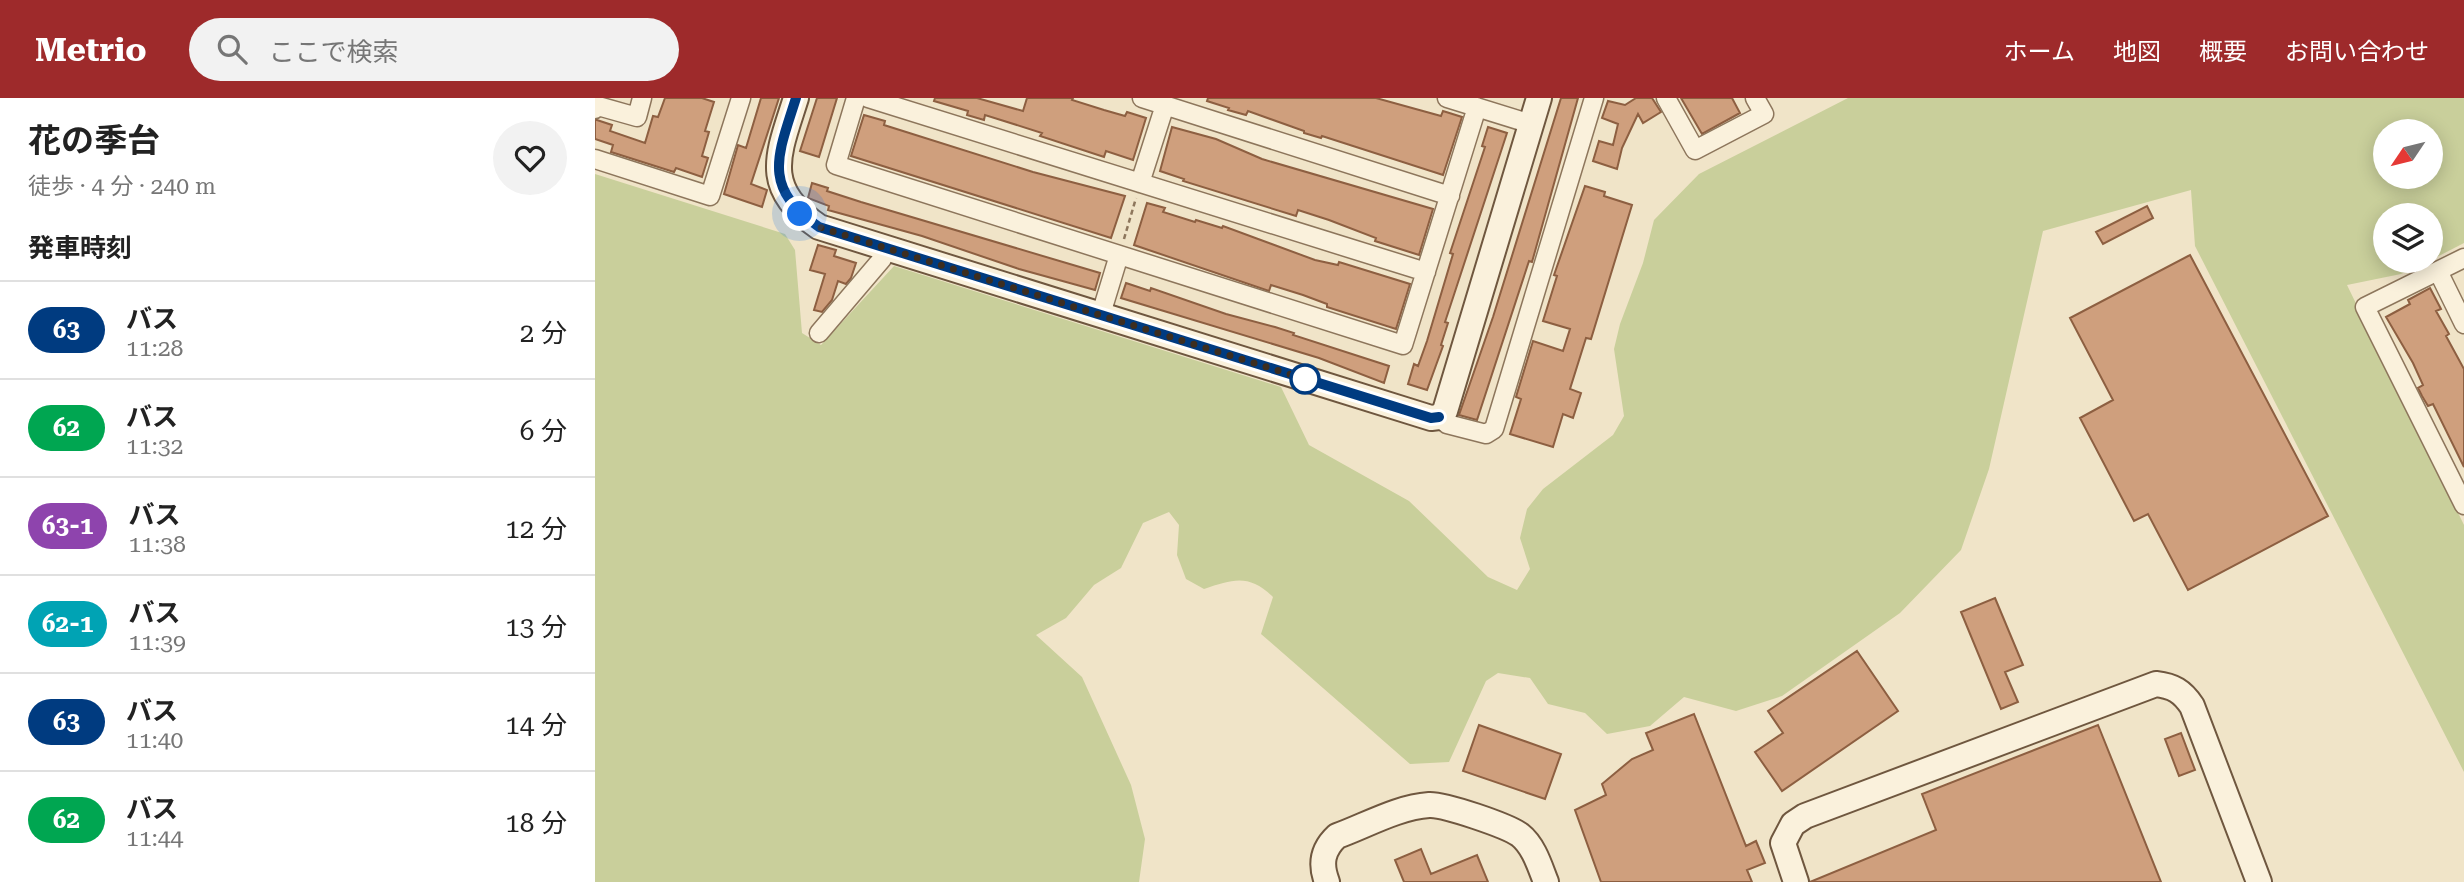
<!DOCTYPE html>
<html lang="ja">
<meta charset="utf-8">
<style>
:root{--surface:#fff;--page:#f2f2f2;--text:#222;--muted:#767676;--line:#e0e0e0;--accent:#9e2a2b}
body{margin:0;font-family:"Roboto Serif","Noto Sans JP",serif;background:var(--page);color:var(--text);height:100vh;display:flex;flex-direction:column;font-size:26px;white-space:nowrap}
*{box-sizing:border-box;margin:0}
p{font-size:23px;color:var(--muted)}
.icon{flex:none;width:38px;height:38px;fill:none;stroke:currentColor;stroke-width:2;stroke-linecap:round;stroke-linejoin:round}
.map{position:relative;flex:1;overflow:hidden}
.sheet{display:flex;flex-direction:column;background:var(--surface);width:595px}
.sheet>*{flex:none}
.badge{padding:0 14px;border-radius:23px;font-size:24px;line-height:46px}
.needle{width:46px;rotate:235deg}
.fabs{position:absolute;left:1778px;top:21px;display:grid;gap:14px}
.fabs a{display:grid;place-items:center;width:70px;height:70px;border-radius:50%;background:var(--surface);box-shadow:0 4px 18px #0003;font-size:35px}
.you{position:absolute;width:35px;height:35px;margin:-18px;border:5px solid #fff;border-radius:50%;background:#1a73e8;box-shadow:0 0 0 10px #1a73e833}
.map>.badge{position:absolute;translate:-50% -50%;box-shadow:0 0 0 4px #fff}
h2{padding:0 28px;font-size:26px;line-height:63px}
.round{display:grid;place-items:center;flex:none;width:74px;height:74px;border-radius:37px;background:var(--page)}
.overview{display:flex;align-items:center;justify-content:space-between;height:119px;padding:0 28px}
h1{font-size:33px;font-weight:700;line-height:52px}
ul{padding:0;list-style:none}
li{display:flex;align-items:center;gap:21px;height:98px;padding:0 28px;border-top:2px solid var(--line)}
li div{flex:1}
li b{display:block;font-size:26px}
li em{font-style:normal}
li .badge{min-width:77px;font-weight:700;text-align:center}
header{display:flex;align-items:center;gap:42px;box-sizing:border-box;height:98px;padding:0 35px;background:var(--accent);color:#fff}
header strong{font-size:33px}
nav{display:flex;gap:38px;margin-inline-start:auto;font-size:24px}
.search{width:490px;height:63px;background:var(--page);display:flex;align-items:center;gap:18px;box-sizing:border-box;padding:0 24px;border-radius:38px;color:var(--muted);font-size:26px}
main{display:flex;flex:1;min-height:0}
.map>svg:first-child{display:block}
.green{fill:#c9cf9b;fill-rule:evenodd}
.building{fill:#cf9f7d;stroke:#8d5f41;stroke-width:2}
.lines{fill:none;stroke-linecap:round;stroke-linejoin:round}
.street-casing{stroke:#8d765c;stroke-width:21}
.secondary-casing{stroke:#6f573f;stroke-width:28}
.path{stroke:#8d765c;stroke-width:2.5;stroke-dasharray:5 3.5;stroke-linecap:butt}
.street{stroke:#faf1dc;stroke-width:18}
.secondary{stroke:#faf1dc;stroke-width:24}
.line-casing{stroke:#fff;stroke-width:16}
.line{stroke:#003b80;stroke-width:10}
.walk{stroke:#3d2e20;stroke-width:7;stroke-dasharray:0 12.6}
.stop-dot{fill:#fff;stroke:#003b80;stroke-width:3.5}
</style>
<header>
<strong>Metrio</strong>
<div class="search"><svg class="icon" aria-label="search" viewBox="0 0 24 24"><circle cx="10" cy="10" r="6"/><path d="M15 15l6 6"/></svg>ここで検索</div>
<nav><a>ホーム</a><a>地図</a><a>概要</a><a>お問い合わせ</a></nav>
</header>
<main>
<section class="sheet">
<div class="overview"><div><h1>花の季台</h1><p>徒歩 · 4 分 · 240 m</p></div><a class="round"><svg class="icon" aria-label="heart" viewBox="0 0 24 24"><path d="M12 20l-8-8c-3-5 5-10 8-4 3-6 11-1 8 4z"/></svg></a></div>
<h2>発車時刻</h2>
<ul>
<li><span class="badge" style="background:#003b80;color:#fff">63</span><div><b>バス</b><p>11:28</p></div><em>2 分</em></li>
<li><span class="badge" style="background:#00a651;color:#fff">62</span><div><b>バス</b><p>11:32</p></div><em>6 分</em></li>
<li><span class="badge" style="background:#8e44ad;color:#fff">63-1</span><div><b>バス</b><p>11:38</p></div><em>12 分</em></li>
<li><span class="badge" style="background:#00a3b4;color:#fff">62-1</span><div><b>バス</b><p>11:39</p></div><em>13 分</em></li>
<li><span class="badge" style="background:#003b80;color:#fff">63</span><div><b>バス</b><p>11:40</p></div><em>14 分</em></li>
<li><span class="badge" style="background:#00a651;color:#fff">62</span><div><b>バス</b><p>11:44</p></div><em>18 分</em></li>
</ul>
</section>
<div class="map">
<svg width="1869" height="784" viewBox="0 0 1869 784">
<rect width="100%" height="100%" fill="#f0e4c8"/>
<!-- green -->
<path class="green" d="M1253 0H1869V145L1836 162V117H1790V163H1833L1806 176 1752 187 1869 427V674L1600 148 1596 92 1448 133 1394 371 1366 452 1305 515 1187 598 1141 613 1089 599 1055 628 1012 636 990 615 953 606 935 580 903 575 891 583 854 664 815 666 666 536 678 499C654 476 639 481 609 491L591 481 582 457 584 427 574 414 548 425 526 470 499 487 471 520 441 537 487 579 536 687 550 741 544 784H0V76L190 136 200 152 207 235 226 247 299 168 686 289 714 347 814 403 893 479 922 492 935 471 925 440 932 411 948 391 1018 337 1029 318 1019 251 1025 226 1048 165 1059 122 1104 76ZM1790 33H1836V79H1790Z"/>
<!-- building -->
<path class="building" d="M70 0H107L119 4 110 33 114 34 107 58 113 60 107 79 81 70 79 74 16 54 18 47 0 41V22H2L17 27 15 33 50 45 58 18 63 19Z
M166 0H184L156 86 172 92 167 109 129 96 143 47 151 50Z
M222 0H242L224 59 205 53Z
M340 0H382L428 13 432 0H478L477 2 509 12 530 18 532 14 551 20 538 62 511 53 509 59 445 38 447 35 390 17 389 22 372 17 373 13 339 3Z
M613 0H781L846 18 848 13 867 19 848 77 727 38 726 40 709 35V33L653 13 651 17 633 12 634 10 612 3Z
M966 0H983L937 164 934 163 882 322 864 317 898 219Z
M1041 0H1057L1066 14 1048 25 1043 16 1027 50 1022 71 998 63 1004 43 1018 47 1023 26 1007 20 1013 3 1030 7Z
M1086 0H1137L1145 15 1107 36Z
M269 17 290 23 289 27 438 74 530 98 516 140 256 58Z
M577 29 621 41 667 61 838 111 824 157 780 143 781 140 734 122 703 112 701 118 588 83 589 81 565 73Z
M893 29 912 35 850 224 853 225 846 247 848 248 832 292 813 286 819 266 823 268 832 243 858 156 855 155 890 49 887 48Z
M217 85 233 90 232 93 266 104 505 175 500 192 424 171 327 138 233 112 234 108 213 100Z
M990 88 1010 94 1009 98 1037 107 996 241 991 240 975 291 986 295 978 320 968 316 958 349 915 336 926 301 921 299 938 243 968 253 975 231 948 223 962 178 959 177Z
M552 105 570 110 568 114 600 124 601 122 627 130 628 128 720 162 743 167 744 164 815 186 801 231 732 209V206L708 197 676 187 674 193 539 147Z
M1552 108 1558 120 1508 146 1501 134Z
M223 147 241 152 239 158 261 165 256 180 251 186 243 183 237 202 227 214 219 212 230 176 215 172Z
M1595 157 1733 418 1593 492 1553 416 1539 423 1485 320 1518 302 1475 220Z
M531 185 555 193 556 190 631 216 680 229 699 235 698 237 794 268 789 285 724 260 526 200Z
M1835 190 1846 211 1841 213 1854 236 1851 238 1869 271V369L1838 306 1833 308 1827 298 1823 290 1828 287 1818 265 1791 219 1815 206 1813 202Z
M1400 500 1428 567 1410 574 1423 604 1406 611 1366 514Z
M1262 553 1303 613 1187 693 1160 654 1188 635 1173 613Z
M1099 616 1151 748 1161 743 1170 765 1152 772 1157 784H1006L980 712 1011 697 1007 686 1037 661 1058 652 1051 635Z
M884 627 966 656 950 701 868 673Z
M1503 627 1566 784H1215L1341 732 1327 696Z
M1586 635 1600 672 1584 678 1570 641Z
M826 751 836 776 882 757 893 784H809L800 762Z"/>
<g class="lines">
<!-- street casing -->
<g class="street-casing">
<path id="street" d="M261 0 241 67 808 247 882 9
M273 0 831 174
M547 0 855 98
M852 0 936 26
M1071 0 1100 52 1169 16 1160 0
M0 11 3 8 42 19 47 0
M0 61 115 98 146 0
M545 85 570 7
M1869 160 1770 209 1869 407
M1843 173 1869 226
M506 216 524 157
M224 235 287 161 291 150
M844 319 852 326 891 336 899 331 999 0"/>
</g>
<!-- secondary casing -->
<g class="secondary-casing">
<path id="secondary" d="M201 0C183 57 166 89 224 129L836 320 844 319 850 313 944 0
M732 784C725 766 727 752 742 738 770 728 803 709 834 707 849 706 913 728 925 737 939 748 945 769 951 784
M1201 784 1188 745 1198 726 1210 718 1561 586C1578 588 1587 593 1597 608L1664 784"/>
</g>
<!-- path -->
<path class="path" d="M529 141 541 100"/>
<!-- street -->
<use href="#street" class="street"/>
<!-- secondary -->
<use href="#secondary" class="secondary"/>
</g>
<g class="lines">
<!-- line casing -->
<g class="line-casing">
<path id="line" d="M201 0C183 57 166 89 224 129L836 320 844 319"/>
</g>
<!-- line -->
<use href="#line" class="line"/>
<!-- walk -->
<path class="walk" d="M205 116 224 129 710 281"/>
</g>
<!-- markers -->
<circle class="stop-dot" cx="710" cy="281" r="14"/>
</svg>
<div class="fabs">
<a><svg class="needle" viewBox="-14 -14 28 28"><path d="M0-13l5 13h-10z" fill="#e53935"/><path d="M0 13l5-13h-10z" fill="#767676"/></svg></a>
<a><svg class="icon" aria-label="layers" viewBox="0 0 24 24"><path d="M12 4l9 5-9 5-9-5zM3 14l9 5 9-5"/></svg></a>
</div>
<div class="you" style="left:205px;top:116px"></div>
</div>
</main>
